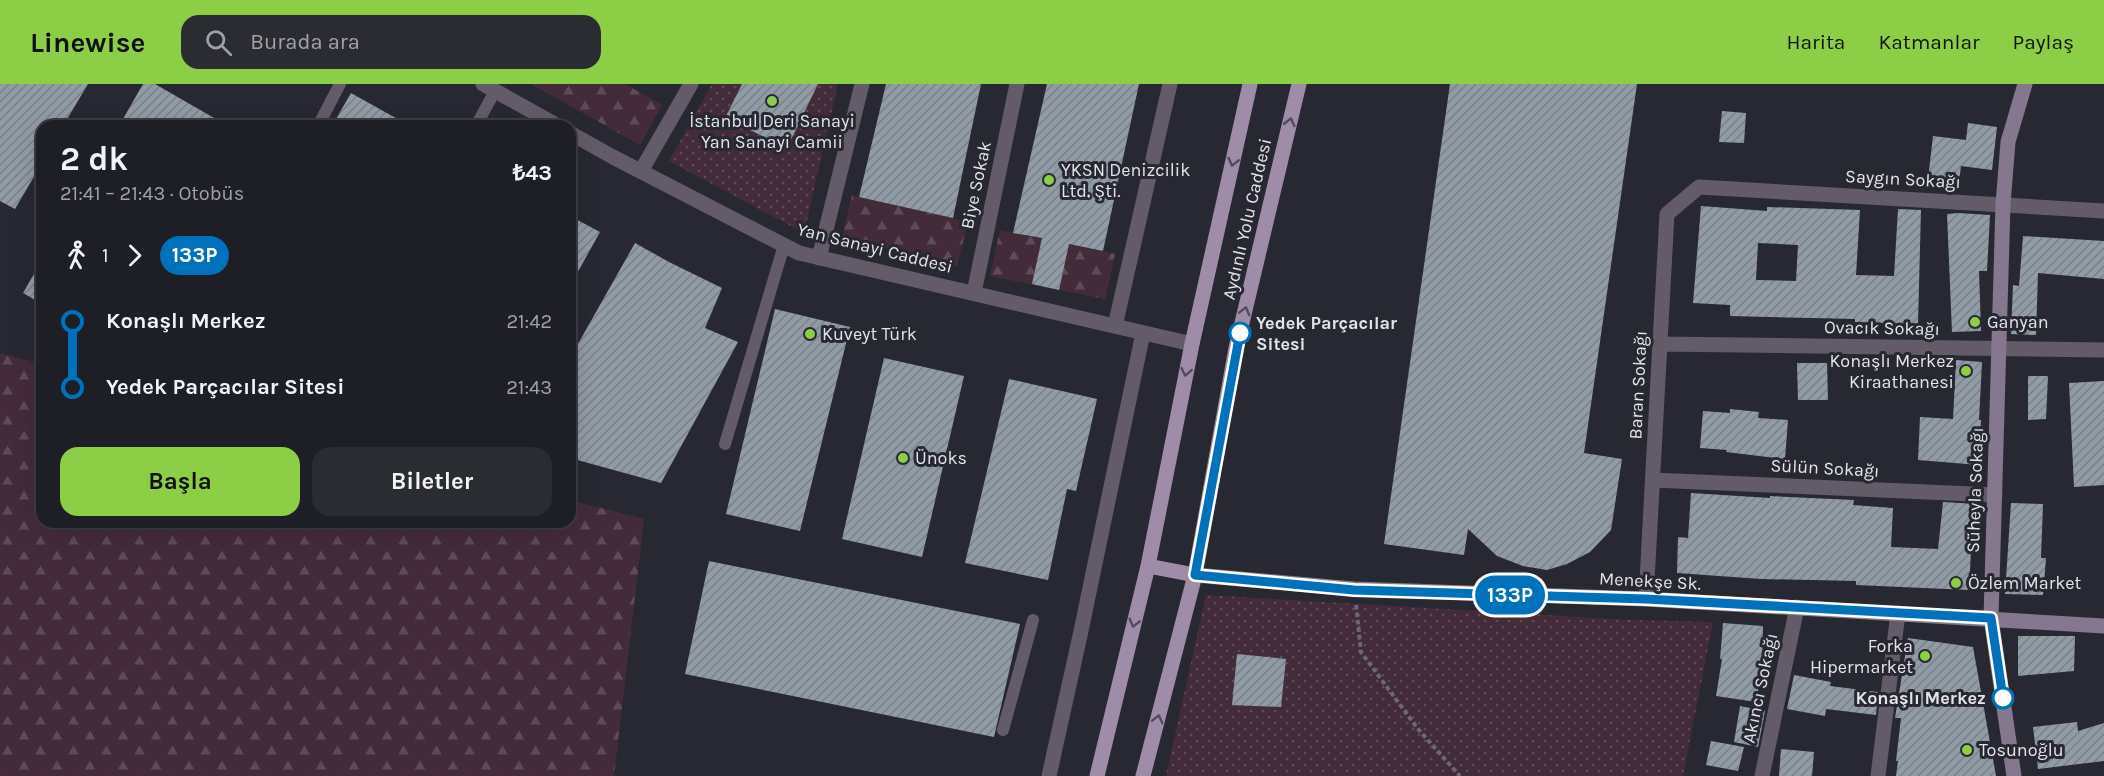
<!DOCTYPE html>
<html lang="tr">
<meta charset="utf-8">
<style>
:root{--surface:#1e1e26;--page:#2b2b32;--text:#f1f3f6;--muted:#a1a2a7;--line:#3c3c43;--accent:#8cce45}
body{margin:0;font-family:Karla,sans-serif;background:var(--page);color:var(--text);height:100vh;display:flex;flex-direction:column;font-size:22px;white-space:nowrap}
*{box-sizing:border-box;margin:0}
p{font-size:20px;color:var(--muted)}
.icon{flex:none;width:33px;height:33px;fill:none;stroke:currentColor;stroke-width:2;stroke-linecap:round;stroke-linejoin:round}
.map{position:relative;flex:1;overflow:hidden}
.details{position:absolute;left:36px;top:36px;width:540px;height:408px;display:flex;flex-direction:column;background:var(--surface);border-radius:18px;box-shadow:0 6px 24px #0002,0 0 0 2px var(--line)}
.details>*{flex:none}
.badge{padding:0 12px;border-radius:20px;font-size:21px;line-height:39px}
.map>.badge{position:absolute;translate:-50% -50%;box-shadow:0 0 0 3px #fff}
.legs{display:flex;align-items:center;gap:9px;height:66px;padding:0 24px;font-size:20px}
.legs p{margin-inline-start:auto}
.summary{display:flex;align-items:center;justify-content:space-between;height:102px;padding:0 24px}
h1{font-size:33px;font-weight:700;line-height:45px}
.action{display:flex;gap:12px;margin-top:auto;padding:12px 24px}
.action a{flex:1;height:69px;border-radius:18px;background:var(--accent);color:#111;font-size:24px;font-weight:700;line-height:69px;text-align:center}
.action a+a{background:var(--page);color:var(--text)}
ul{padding:0 24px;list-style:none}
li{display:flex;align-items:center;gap:21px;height:66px;font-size:22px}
li i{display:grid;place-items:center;width:9px;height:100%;margin:0 8px;background:currentColor}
li i::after{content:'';width:15px;height:15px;margin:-8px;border:4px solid;border-radius:50%;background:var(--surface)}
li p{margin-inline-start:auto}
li:first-child i{background:linear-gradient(#0000 50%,currentColor 0)}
li:last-child i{background:linear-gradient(currentColor 50%,#0000 0)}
header{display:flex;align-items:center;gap:36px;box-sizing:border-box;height:84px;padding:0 30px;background:var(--accent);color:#111}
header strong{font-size:28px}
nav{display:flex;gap:33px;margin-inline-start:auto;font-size:21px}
.search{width:420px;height:54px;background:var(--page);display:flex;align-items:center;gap:15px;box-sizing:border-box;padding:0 21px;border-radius:18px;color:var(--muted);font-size:22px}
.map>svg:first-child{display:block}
.green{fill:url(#green-dots)}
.forest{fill:url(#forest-firs)}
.building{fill:url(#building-hatch);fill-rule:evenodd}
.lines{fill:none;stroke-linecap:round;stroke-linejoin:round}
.path{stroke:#6a6a74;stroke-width:4;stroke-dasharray:4.5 3;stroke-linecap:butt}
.lane{stroke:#645b69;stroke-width:12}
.street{stroke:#645b69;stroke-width:15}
.secondary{stroke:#85778d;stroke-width:15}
.primary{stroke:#9f8ca9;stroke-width:15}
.oneway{stroke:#524b5c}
.line-1-casing{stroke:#fff;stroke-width:14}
.line-1{stroke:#0072bc;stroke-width:9}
.poi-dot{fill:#8cce45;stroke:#282833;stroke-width:2}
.stop-1-dot{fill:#fff;stroke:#0072bc;stroke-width:3}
.labels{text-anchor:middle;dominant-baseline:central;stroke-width:6;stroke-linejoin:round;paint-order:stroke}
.poi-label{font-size:18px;fill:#e3e3ea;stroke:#282833;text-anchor:start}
.street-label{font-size:18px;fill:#e3e3ea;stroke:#282833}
.stop-label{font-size:18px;font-weight:bold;fill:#e3e3ea;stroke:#282833;text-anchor:start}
</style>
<header>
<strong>Linewise</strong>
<div class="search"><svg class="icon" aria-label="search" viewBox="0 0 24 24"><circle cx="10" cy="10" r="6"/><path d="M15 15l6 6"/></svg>Burada ara</div>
<nav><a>Harita</a><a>Katmanlar</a><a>Paylaş</a></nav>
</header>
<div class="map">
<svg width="2104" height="692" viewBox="0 0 2104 692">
<defs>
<pattern id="green-dots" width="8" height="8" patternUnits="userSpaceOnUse" patternTransform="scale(1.5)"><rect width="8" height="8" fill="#442b3a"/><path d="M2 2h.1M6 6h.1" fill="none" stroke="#5f4a57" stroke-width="1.8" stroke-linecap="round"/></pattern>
<pattern id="forest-firs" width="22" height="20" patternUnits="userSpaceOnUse" patternTransform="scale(1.5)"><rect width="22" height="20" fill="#442b3a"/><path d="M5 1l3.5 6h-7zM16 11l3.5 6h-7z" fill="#5f4a57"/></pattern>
<pattern id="building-hatch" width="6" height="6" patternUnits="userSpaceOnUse" patternTransform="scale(1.5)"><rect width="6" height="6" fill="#919ba6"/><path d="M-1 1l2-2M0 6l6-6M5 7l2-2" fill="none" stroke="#7a8189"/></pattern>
</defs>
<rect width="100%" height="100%" fill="#282833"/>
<!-- green -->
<path class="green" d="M712 0H838L804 149 669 77Z
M1206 511 1631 536 1713 538 1683 692H1166Z"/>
<!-- forest -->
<path class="forest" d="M531 0H625L662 21 640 61Z
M852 111 968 138 957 182 842 153Z
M1000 146 1115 170 1105 215 990 192Z
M0 269 42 280V438H570V416L644 435 614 692H0Z"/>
<!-- building -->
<path class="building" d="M0 0H88L63 42H42V79L15 125 0 117Z
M143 0H155L228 42H119Z
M742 0H818L787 64 725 34Z
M886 0H981L953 134 859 113Z
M1047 0H1139L1103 167 1069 160 1059 206 1032 200 1042 154 1013 149Z
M1450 0H1637L1584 369 1622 375 1611 446 1590 468 1567 480 1547 486 1523 482 1497 472 1468 445 1464 471 1384 460Z
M351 9 410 42H332Z
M1722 27 1746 29 1744 59 1719 58Z
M1968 39 1997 43 1992 86 1961 82 1959 98 1928 95 1933 52 1966 56Z
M1701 122 1767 127V123L1860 126 1856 191 1894 192 1898 125 1921 126 1918 240 1855 238V235L1730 232V221L1693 219ZM1758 159 1798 161 1796 197 1756 196Z
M1958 129 1990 131 1987 187H1979L1981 247 1952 248 1947 130Z
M570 132 600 148 570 202Z
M2023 152 2104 157V195L2038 189 2036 251 2011 250 2013 201 2019 202Z
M635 159 669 178 722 204 705 244 738 258 661 399 570 374V274Z
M42 176V220L23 209Z
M775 225 850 243 800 447 726 430Z
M884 274 964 292 922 473 842 455Z
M1956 276 1982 278 1979 336H1981L1979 381 1918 376 1920 333 1953 335Z
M1797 279H1827L1828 316H1798Z
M2028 292H2048L2046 335 2028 336Z
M1009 295 1097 315 1076 407 1067 405 1048 496 965 479Z
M2104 297V401L2074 403 2069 299Z
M1730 325 1759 328 1758 334 1788 336 1785 375 1726 368 1727 366 1700 364 1703 327 1730 329Z
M1691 409 1770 414V412L1854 416 1853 421 1893 424 1891 463 1938 465 1943 418 1976 420 1973 466H1971L1969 506 1856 501V497L1761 495 1677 489 1678 453 1688 454Z
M2011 419 2043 420 2041 474H2046L2043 511 2005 510Z
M709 477 1020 540 994 653 685 590Z
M1723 539 1763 542 1762 585 1756 618 1716 612 1722 575H1720Z
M2018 552H2075L2074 587 2018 592Z
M1908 554 1973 563 1996 692H1896L1898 677H1896L1901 634H1895Z
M1237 570 1286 575 1281 623 1232 621Z
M1794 591 1831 598 1830 602 1878 608 1876 631 1826 625 1825 632 1787 625Z
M1740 622 1765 627 1758 663 1734 658Z
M2077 638 2078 647 2104 639V677L2038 685 2033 643Z
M1711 657 1744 663 1738 687 1706 681Z
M1781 665 1814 668 1812 692H1779Z"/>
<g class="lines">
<!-- path -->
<path class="path" d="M1356 521 1361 568 1418 645 1460 692"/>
<!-- lane -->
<path class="lane" d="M318 42 340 0
M476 42 495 7
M725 360 784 161
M1003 646 1033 536"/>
<!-- street -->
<path class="street" d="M483 0 558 42
M570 49 613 73 799 169 1192 260
M641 87 691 0
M819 174 862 0
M974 209 1017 0
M1115 242 1170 0
M1660 260 2104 266
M1653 396 1995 411
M1646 515 1667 130 1699 103 2104 127
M1049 692 1081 547 1143 249
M1762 692 1797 523
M1878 692 1898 529"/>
<!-- secondary -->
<path class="secondary" d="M1195 491 1354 505 1646 515 2104 542
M2014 692 1991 534 2003 120 2008 58 2025 0"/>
<!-- primary -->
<path class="primary" d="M1148 482 1195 491
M1097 692 1148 482 1192 260 1250 0
M1143 692 1195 491 1236 264 1299 0"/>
</g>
<!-- one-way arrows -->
<defs><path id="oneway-chevron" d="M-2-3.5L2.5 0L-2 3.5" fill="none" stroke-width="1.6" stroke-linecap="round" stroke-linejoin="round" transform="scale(1.5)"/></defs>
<g class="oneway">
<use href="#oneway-chevron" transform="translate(1290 38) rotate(-77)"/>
<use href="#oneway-chevron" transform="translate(1233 78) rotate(103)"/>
<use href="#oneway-chevron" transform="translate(1245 227) rotate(-76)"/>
<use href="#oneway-chevron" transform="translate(1186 288) rotate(101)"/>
<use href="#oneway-chevron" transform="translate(1134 539) rotate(104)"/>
<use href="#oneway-chevron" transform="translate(1158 635) rotate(-76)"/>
</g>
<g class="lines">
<!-- line-1 casing -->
<g class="line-1-casing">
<path id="line-1" d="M1240 249 1195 491 1354 506 1646 515 1991 534 2003 614"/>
</g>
<!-- line-1 -->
<use href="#line-1" class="line-1"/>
</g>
<!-- markers -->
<g class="poi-dot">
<circle cx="772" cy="17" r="6"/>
<circle cx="1049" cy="96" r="6"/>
<circle cx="1975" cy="238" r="6"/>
<circle cx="810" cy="250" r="6"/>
<circle cx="1966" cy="287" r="6"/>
<circle cx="903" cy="374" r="6"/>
<circle cx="1956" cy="499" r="6"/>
<circle cx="1925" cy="572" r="6"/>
<circle cx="1967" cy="666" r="6"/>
</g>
<g class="stop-1-dot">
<circle cx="1240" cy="249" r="10"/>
<circle cx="2003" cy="614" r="10"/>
</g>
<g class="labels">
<!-- poi labels -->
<g class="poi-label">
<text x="772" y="37" text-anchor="middle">İstanbul Deri Sanayi<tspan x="772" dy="21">Yan Sanayi Camii</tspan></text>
<text x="1061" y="86">YKSN Denizcilik<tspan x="1061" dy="21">Ltd. Şti.</tspan></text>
<text x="1987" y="238">Ganyan</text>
<text x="822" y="250">Kuveyt Türk</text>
<text x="1954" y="277" text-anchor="end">Konaşlı Merkez<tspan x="1954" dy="21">Kiraathanesi</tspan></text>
<text x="915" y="374">Ünoks</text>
<text x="1968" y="499">Özlem Market</text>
<text x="1913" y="562" text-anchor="end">Forka<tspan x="1913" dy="21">Hipermarket</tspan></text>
<text x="1979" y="666">Tosunoğlu</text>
</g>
<!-- street labels -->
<g class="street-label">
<text transform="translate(1903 95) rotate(3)">Saygın Sokağı</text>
<text transform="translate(976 101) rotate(-78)">Biye Sokak</text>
<text transform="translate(1247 135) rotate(-77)">Aydınlı Yolu Caddesi</text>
<text transform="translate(875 164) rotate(14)">Yan Sanayi Caddesi</text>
<text transform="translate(1882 244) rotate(1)">Ovacık Sokağı</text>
<text transform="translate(1638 301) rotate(-87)">Baran Sokağı</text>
<text transform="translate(1825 384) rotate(3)">Sülün Sokağı</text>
<text transform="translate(1975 406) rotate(-88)">Süheyla Sokağı</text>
<text transform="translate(1650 497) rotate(3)">Menekşe Sk.</text>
<text transform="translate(1760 604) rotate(-78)">Akıncı Sokağı</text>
</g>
<!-- stop labels -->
<g class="stop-label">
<text x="1256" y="239">Yedek Parçacılar<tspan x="1256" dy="21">Sitesi</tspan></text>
<text x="1986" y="614" text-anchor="end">Konaşlı Merkez</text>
</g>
</g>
</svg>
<b class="badge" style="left:1510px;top:511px;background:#0072bc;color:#fff">133P</b>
<section class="details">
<div class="summary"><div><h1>2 dk</h1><p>21:41 – 21:43 · Otobüs</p></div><b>₺43</b></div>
<div class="legs"><svg class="icon" aria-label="walk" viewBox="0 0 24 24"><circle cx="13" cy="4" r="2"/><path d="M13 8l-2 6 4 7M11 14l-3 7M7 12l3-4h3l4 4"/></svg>1<svg class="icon" aria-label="forward" viewBox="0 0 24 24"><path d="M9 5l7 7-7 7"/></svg><b class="badge" style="background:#0072bc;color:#fff">133P</b></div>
<ul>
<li><i style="color:#0072bc"></i><b>Konaşlı Merkez</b><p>21:42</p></li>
<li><i style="color:#0072bc"></i><b>Yedek Parçacılar Sitesi</b><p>21:43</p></li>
</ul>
<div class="action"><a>Başla</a><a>Biletler</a></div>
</section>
</div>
